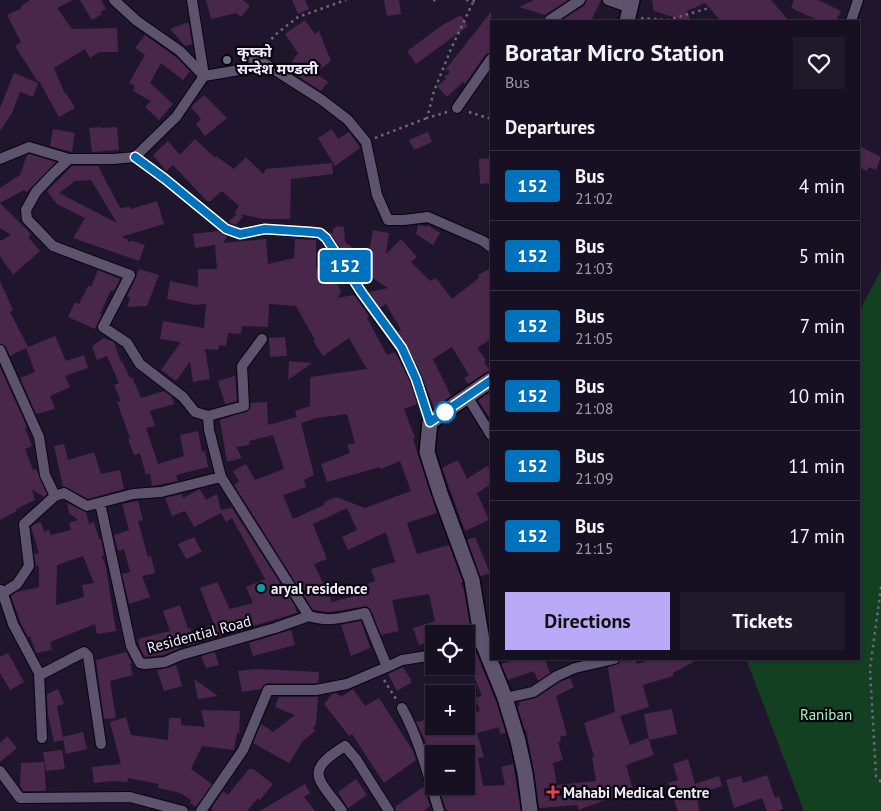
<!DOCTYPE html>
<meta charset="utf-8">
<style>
:root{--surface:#171022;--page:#20192a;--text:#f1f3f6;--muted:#9e9da5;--line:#363040;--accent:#b9aaf7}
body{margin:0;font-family:"PT Sans","Noto Sans Devanagari",sans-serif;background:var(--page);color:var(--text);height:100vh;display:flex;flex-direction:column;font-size:19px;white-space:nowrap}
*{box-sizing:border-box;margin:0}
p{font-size:16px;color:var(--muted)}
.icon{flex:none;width:28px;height:28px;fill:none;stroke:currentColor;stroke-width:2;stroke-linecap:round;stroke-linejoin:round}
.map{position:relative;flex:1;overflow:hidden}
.details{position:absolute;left:490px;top:20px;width:370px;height:640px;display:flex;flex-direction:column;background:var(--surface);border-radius:0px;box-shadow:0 1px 4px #0004,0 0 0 1px var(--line)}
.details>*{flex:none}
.badge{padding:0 10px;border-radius:4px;font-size:18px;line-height:32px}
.tools{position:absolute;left:425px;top:625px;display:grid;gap:10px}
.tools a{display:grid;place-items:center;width:50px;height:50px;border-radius:0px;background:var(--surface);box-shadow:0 1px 4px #0004,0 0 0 1px var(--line);font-size:25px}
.map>.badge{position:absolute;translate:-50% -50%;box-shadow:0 0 0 2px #fff}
h2{padding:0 15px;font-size:19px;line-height:45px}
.round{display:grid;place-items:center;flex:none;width:52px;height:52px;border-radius:0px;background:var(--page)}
.summary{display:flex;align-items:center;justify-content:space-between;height:85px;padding:0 15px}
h1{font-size:24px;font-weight:700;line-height:38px}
.cta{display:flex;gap:10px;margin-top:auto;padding:10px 15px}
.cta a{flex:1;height:58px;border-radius:0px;background:var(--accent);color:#111;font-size:20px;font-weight:700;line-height:58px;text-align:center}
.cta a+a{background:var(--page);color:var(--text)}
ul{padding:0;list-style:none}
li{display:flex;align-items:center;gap:15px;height:70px;padding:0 15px;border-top:1px solid var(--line)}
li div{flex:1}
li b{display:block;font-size:19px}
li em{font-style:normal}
li .badge{min-width:55px;font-weight:700;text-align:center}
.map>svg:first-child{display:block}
.green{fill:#134020}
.building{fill:#48274b;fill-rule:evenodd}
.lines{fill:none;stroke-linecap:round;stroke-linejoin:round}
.street-casing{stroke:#090314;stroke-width:12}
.secondary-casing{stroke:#090314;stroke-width:18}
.path{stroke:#6f677c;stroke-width:2.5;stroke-dasharray:2.5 4;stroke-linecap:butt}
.street{stroke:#5d536d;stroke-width:10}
.secondary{stroke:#5d536d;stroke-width:15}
.line-casing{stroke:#fff;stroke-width:11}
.line{stroke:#0072bc;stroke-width:8}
.worship-dot{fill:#6b7280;stroke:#08050d;stroke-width:2}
.stop-dot{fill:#fff;stroke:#0072bc;stroke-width:2.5}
.culture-dot{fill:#0f9aa8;stroke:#08050d;stroke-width:2}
.health-dot{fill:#e0444e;stroke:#08050d;stroke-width:2}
.labels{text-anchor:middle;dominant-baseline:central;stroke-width:4.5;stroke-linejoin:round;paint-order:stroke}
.poi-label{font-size:15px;font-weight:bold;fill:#f1ebfb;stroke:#08050d;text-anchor:start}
.street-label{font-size:15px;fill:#f1ebfb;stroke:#08050d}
.park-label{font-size:15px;fill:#abf3ba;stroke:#08050d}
</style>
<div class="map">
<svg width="881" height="811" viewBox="0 0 881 811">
<rect width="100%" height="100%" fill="#1f162d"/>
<!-- green -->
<path class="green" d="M881 270V811H804L746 659H859V312Z"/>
<!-- building -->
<path class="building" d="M30 0H73L57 8 72 29 117 28 118 52H99L90 58 85 49 54 68 65 94 66 93 75 108 59 117 39 81 38 82 15 46 21 42 7 15 22 8 21 6Z
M80 0H101L106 9 100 12 102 14 92 20Z
M206 0H243L250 6 241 17 236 13 211 19Z
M292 0H305L309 9 298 14Z
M384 0H399L401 14 387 16Z
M534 0H568L545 15 519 7Z
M587 0H601L591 21H565L563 19 584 6Z
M652 0H771L789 21H721L705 3 687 11 691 21H686L654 11Z
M794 0H818L841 11 836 21H820L791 8Z
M491 12V52L485 55 465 84 463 82 447 97 437 86 446 79 444 77 450 72 446 69Z
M461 15 468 26 416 64 407 51 444 24Z
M305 20 315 34 319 31 331 61 315 73 328 82 321 91 287 69 298 53 285 34Z
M186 23H189L192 44 185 46 170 29Z
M145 35 177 58 190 71 183 80 161 63 150 83 173 104 159 120 145 107 151 101 133 91 135 86 129 83 145 55 135 48Z
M14 73 38 83 33 97 20 92 12 113 0 131V108Z
M204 95 227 118 205 136 196 124 201 119 191 107Z
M101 127 102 128 117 127 119 150 92 152 89 128Z
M53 129 75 133 72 152 50 146Z
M332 129 338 139 349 132 360 148 335 166 318 138Z
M428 132 432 142 414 150 409 140Z
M195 139 215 158 216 156 234 169 246 157 263 174 266 169 332 163 333 174 291 179 290 219H263L241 214 243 216 236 225 228 222 237 214 234 213 239 206 222 191 211 201H207L173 165 166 171 153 155 168 141 180 155Z
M859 146 881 157 876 170 869 167 867 171 859 167Z
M29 154 56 162 29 190 26 192 24 190 0 203 31 234 28 237 40 251 13 275 0 256V241L11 235 0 228V188L20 175 27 155Z
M491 158V183L480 184 479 159Z
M72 166H98L120 208 130 207 131 209 157 201 164 224 121 237 127 239 128 242 133 241 145 245 139 261 73 238 85 218 57 204 47 191ZM91 180 117 223 59 193 75 181Z
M418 225 427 227 428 225 440 233 433 245 416 234Z
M337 226 344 227 345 242 368 259 373 230 389 233 386 254 401 239 417 257 411 262 430 281 436 278 452 299 479 278 478 275 491 268V339L477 348 486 360 484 362 490 371 468 384 464 378 469 375 452 347 433 359 451 396 434 408 422 376 407 345 398 332 401 330 386 304 380 308 369 292 388 288 351 264 328 230 333 234V229Z
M218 231 227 237 223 243 266 239 268 264 294 258 295 239 316 240V269L328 263 341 292 337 298 354 295 369 316 367 318 387 355 395 352 410 382 417 404 404 409 415 438 413 439 418 455 437 513 407 523 417 554 449 545 463 582 461 583 464 590 472 636 466 638V634H434V640L419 645 413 628 435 621 429 594 392 600 399 631 381 635 371 610 367 606 330 612 313 610 234 485 239 482 233 471 246 464 255 480 284 469 273 435 249 441V445L236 447 242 458 227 462 220 420 248 411 250 408 251 403 267 402 268 425 297 417 295 411 310 406V377L367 369 349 338 323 356 313 341 315 340 296 306 269 304 268 327 242 326 241 334 228 333 226 346 219 345 218 350 205 349 210 379 193 382 190 362 176 381 161 370 181 342 160 339 163 321 204 328 206 304 195 305 167 299 170 281 198 287V269H217L215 245 195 248 193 234ZM347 414 355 443 347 445 350 453 321 464 327 482 380 467 381 469 400 461 411 491 365 508 336 497 324 502V505L293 519 283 495 306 487 304 480 314 475 301 423 317 418ZM347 508 357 530 342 537 348 550 386 532 395 562 371 569 375 581 362 586 365 593 332 602 314 564 327 559 313 524Z
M139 269 159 275 147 306 127 307 130 298 127 296 134 282Z
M98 270 120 279 114 291 111 290 100 314H102L95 329 68 317 75 302 79 304 88 286 91 287Z
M0 281 13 310 10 312 28 347 10 356 6 347 0 343Z
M55 336 66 361 84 355 88 368 65 376 70 387 50 396 55 409 36 414 20 378 35 372 26 348Z
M285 337 287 356 270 357 269 338Z
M104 338 114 342 121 362 122 361 130 378 132 377 141 398 164 391 172 397 174 404 150 411 155 426 146 428 158 464 184 456 180 435 198 431 202 452 205 451 208 467 176 475 178 481 152 486 150 473 146 475 140 453 134 455 128 439 130 438 117 402 121 401 114 385 119 383 107 356 97 360 92 346Z
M289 361 312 363 288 380Z
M0 367 27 427 25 428 32 446 25 449 33 470 36 469 47 494 44 497 32 489 35 500 16 509 17 511 0 520Z
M235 376 237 401 225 404 218 381Z
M491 391V420L478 400Z
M64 444 68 460 94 452 101 474 120 470 124 489 88 499 63 486 54 446Z
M458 460 467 479 487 466 491 472V484L477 493 489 520 465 531 442 468Z
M200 489 206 500 217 494 221 510 232 508 295 606 297 613 186 646 185 641H183L182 647 163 655 145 657 140 648 138 639 170 631 163 611 180 605 188 629 190 628 192 632 214 624 200 588 217 582 230 609 253 603 246 587 265 579 232 518 226 522 221 513 194 527 185 511 172 516 165 498 182 494 183 498Z
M138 501 143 520 138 521 148 557 151 556 155 573 142 576 150 597 129 604 122 574 130 572 124 549 118 551 114 535 129 530 122 504Z
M67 503 86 512 89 524 94 522 99 539H101L104 555 102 556 106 567 116 631 97 634 95 624 50 642 52 650 36 653 30 636 28 637 21 624 11 596 17 592 39 587V565L36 566 34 554 39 553 31 527 35 524 41 522 44 532 49 530 51 535 71 530 69 523 78 520 69 513ZM83 556 94 583 82 585 84 597 56 605 57 565Z
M194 537 202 552 186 559 178 544Z
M475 537 490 573 480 576 467 540Z
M361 621 370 648 351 656 341 625Z
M291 630 295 645 253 656 249 643Z
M475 650 496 701 506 733 500 734 499 727 477 733 484 757 478 758 483 786 505 785 501 767 513 764 521 811H449L446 809 441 794H465L463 786H466V754H429L425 743 426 742 416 722 434 718V726H466V715L480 711 475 698 482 696 470 666 466 667V652Z
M126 652 132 663 130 664 133 675 110 681 116 718 104 719 96 660Z
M215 652 219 665 206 668 201 656Z
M8 653 24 682 10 690 0 673V657Z
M517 659H545L550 673 538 681 534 671 508 680 501 664Z
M621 659H628V662L636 660 637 664 652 659H699L673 673V676L643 685 649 707 620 716 630 745 648 738 654 755 626 765 633 790 578 810V805L539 808 534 772 526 730 525 731 517 706 520 705 519 702 536 698 560 682 570 678 574 687 556 696 567 735 560 737 561 741 558 742 563 760 553 763 557 785 596 781 592 757H594L584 723 615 712 608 667 618 664Z
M176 665 182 686 164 691 157 670 167 668Z
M403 667 412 682 397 691 388 674Z
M256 669 319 672 318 683H268L264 685 261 689 242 692 238 671Z
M194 679 218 696 198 699Z
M58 689 64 704 57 706 63 737 83 732 87 749 66 754 63 740 54 742 48 715 47 694Z
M353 689 365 706 379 698 413 751 416 760 384 783 352 734 349 736 324 704 332 694 336 693 341 697Z
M279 697H318L316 724 313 728 315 731 303 741 289 763 253 743 261 724 273 732 295 715 275 707Z
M672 709 677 734 649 740 644 714Z
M201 710 240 711 239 734 237 732 234 750 202 746 191 769 212 784 196 807 190 803 191 800 180 793 158 788 159 784 128 778 127 782 113 781 94 783 92 767 121 764 110 722 126 717 131 735 168 740 169 718H181V725L205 727Z
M7 736 17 748 0 762V743Z
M62 750 65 769 46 771 43 752Z
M688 759 695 784 719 776 722 786 697 794 699 811H678L668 783 678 780 673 764Z
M44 762 46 791H23L20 786 21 763Z
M249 769H253L273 784 260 800 258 798 247 811H213L211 809 223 791 228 795Z
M767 775 775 798 779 796 783 809 777 811H767L762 798 734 808 726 780 741 776 743 783Z
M356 779 367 795 348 808 338 792Z
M305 784 310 793 304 797 315 811H260Z
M423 787 430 806 424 811H396L395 807Z"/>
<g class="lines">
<!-- street casing -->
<g class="street-casing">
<path id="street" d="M114 0 137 21 180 51 204 76
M192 0 204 76
M608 0 631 8
M550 20 580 0
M851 21 858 0
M457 108 491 59
M135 157 165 179 226 229 240 234 265 229 310 232 320 233 326 238 361 293 401 348 416 379 430 422
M0 159 29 147 69 159H113L135 157 176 117 204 76 245 69 256 58 322 100 348 120 366 142 377 195 388 220H404L428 217 483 241 491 247
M69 159 53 174 36 192 26 210 27 219 53 246 130 275 103 327 127 343 140 364 183 397 195 412 208 416 209 430 221 477
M0 350 39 437 45 475 55 496
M467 396 491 435
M208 416 244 406 242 366 262 339
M100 503 131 646 140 663 145 664 165 662 181 655 275 628 309 616
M1 590 3 594 13 624 39 673 42 674 84 652 88 656 101 744
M0 595 17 584 29 566 24 524 55 496 64 493 87 506 133 494 161 492 221 477 309 616C329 623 345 617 365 613L387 667 402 660 434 655
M466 645 482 641
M39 673 42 738
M505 698 533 692 557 676 575 668 614 659
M402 708C420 741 428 776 439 811
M0 771 20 798 130 797 183 811
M201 811 243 750 268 690H316L347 684 387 667
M342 811C318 778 303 772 345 746L356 759 389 811"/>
</g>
<!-- secondary casing -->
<g class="secondary-casing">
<path id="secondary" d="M627 21 632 0
M491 380 430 422 427 452 440 493 472 580 482 641 505 698 518 741 525 773 530 811"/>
</g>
<!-- path -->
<path class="path" d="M433 0H438
M466 0 475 1
M641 18 668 20 709 8
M263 49 275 35 298 17 346 0
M447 112 427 118 434 91 451 49 474 0
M469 112 491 119
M375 138 427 118
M881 587 870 669 876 776 881 782
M384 680 396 699"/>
<!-- street -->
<use href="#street" class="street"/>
<!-- secondary -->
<use href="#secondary" class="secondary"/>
</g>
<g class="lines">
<!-- line casing -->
<g class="line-casing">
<path id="line" d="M135 157 165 179 226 229 240 234 265 229 310 232 320 233 326 238 362 293 402 348 416 379 430 422 491 380"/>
</g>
<!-- line -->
<use href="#line" class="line"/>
</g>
<!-- markers -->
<circle class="worship-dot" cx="227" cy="60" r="5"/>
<circle class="stop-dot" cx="445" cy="412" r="10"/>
<circle class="culture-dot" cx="261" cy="588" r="5"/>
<path class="health-dot" d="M550.5 784.5h5v5h5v5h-5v5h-5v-5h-5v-5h5z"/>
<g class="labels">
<!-- poi labels -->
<g class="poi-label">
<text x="237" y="51">कृष्को<tspan x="237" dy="17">सन्देश मण्डली</tspan></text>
<text x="271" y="588">aryal residence</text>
<text x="563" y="792">Mahabi Medical Centre</text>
</g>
<!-- street labels -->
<g class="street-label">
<text transform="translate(199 634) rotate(-15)">Residential Road</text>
</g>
<!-- park labels -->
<g class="park-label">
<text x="826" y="714">Raniban</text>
</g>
</g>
</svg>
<div class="tools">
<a><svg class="icon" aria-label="locate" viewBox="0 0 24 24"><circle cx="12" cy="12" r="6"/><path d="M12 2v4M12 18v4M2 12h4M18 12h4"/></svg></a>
<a>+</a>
<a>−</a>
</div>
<b class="badge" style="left:345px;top:266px;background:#0072bc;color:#fff">152</b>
<section class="details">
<div class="summary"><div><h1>Boratar Micro Station</h1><p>Bus</p></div><a class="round"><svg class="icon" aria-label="heart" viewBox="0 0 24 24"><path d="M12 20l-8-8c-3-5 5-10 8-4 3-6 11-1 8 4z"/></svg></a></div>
<h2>Departures</h2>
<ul>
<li><span class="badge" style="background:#0072bc;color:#fff">152</span><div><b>Bus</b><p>21:02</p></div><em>4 min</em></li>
<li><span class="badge" style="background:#0072bc;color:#fff">152</span><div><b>Bus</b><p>21:03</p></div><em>5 min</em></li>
<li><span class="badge" style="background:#0072bc;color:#fff">152</span><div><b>Bus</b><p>21:05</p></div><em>7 min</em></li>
<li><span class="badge" style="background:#0072bc;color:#fff">152</span><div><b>Bus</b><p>21:08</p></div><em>10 min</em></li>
<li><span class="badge" style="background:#0072bc;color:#fff">152</span><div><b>Bus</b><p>21:09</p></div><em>11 min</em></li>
<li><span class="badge" style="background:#0072bc;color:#fff">152</span><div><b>Bus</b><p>21:15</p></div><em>17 min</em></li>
</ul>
<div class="cta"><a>Directions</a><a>Tickets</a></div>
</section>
</div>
